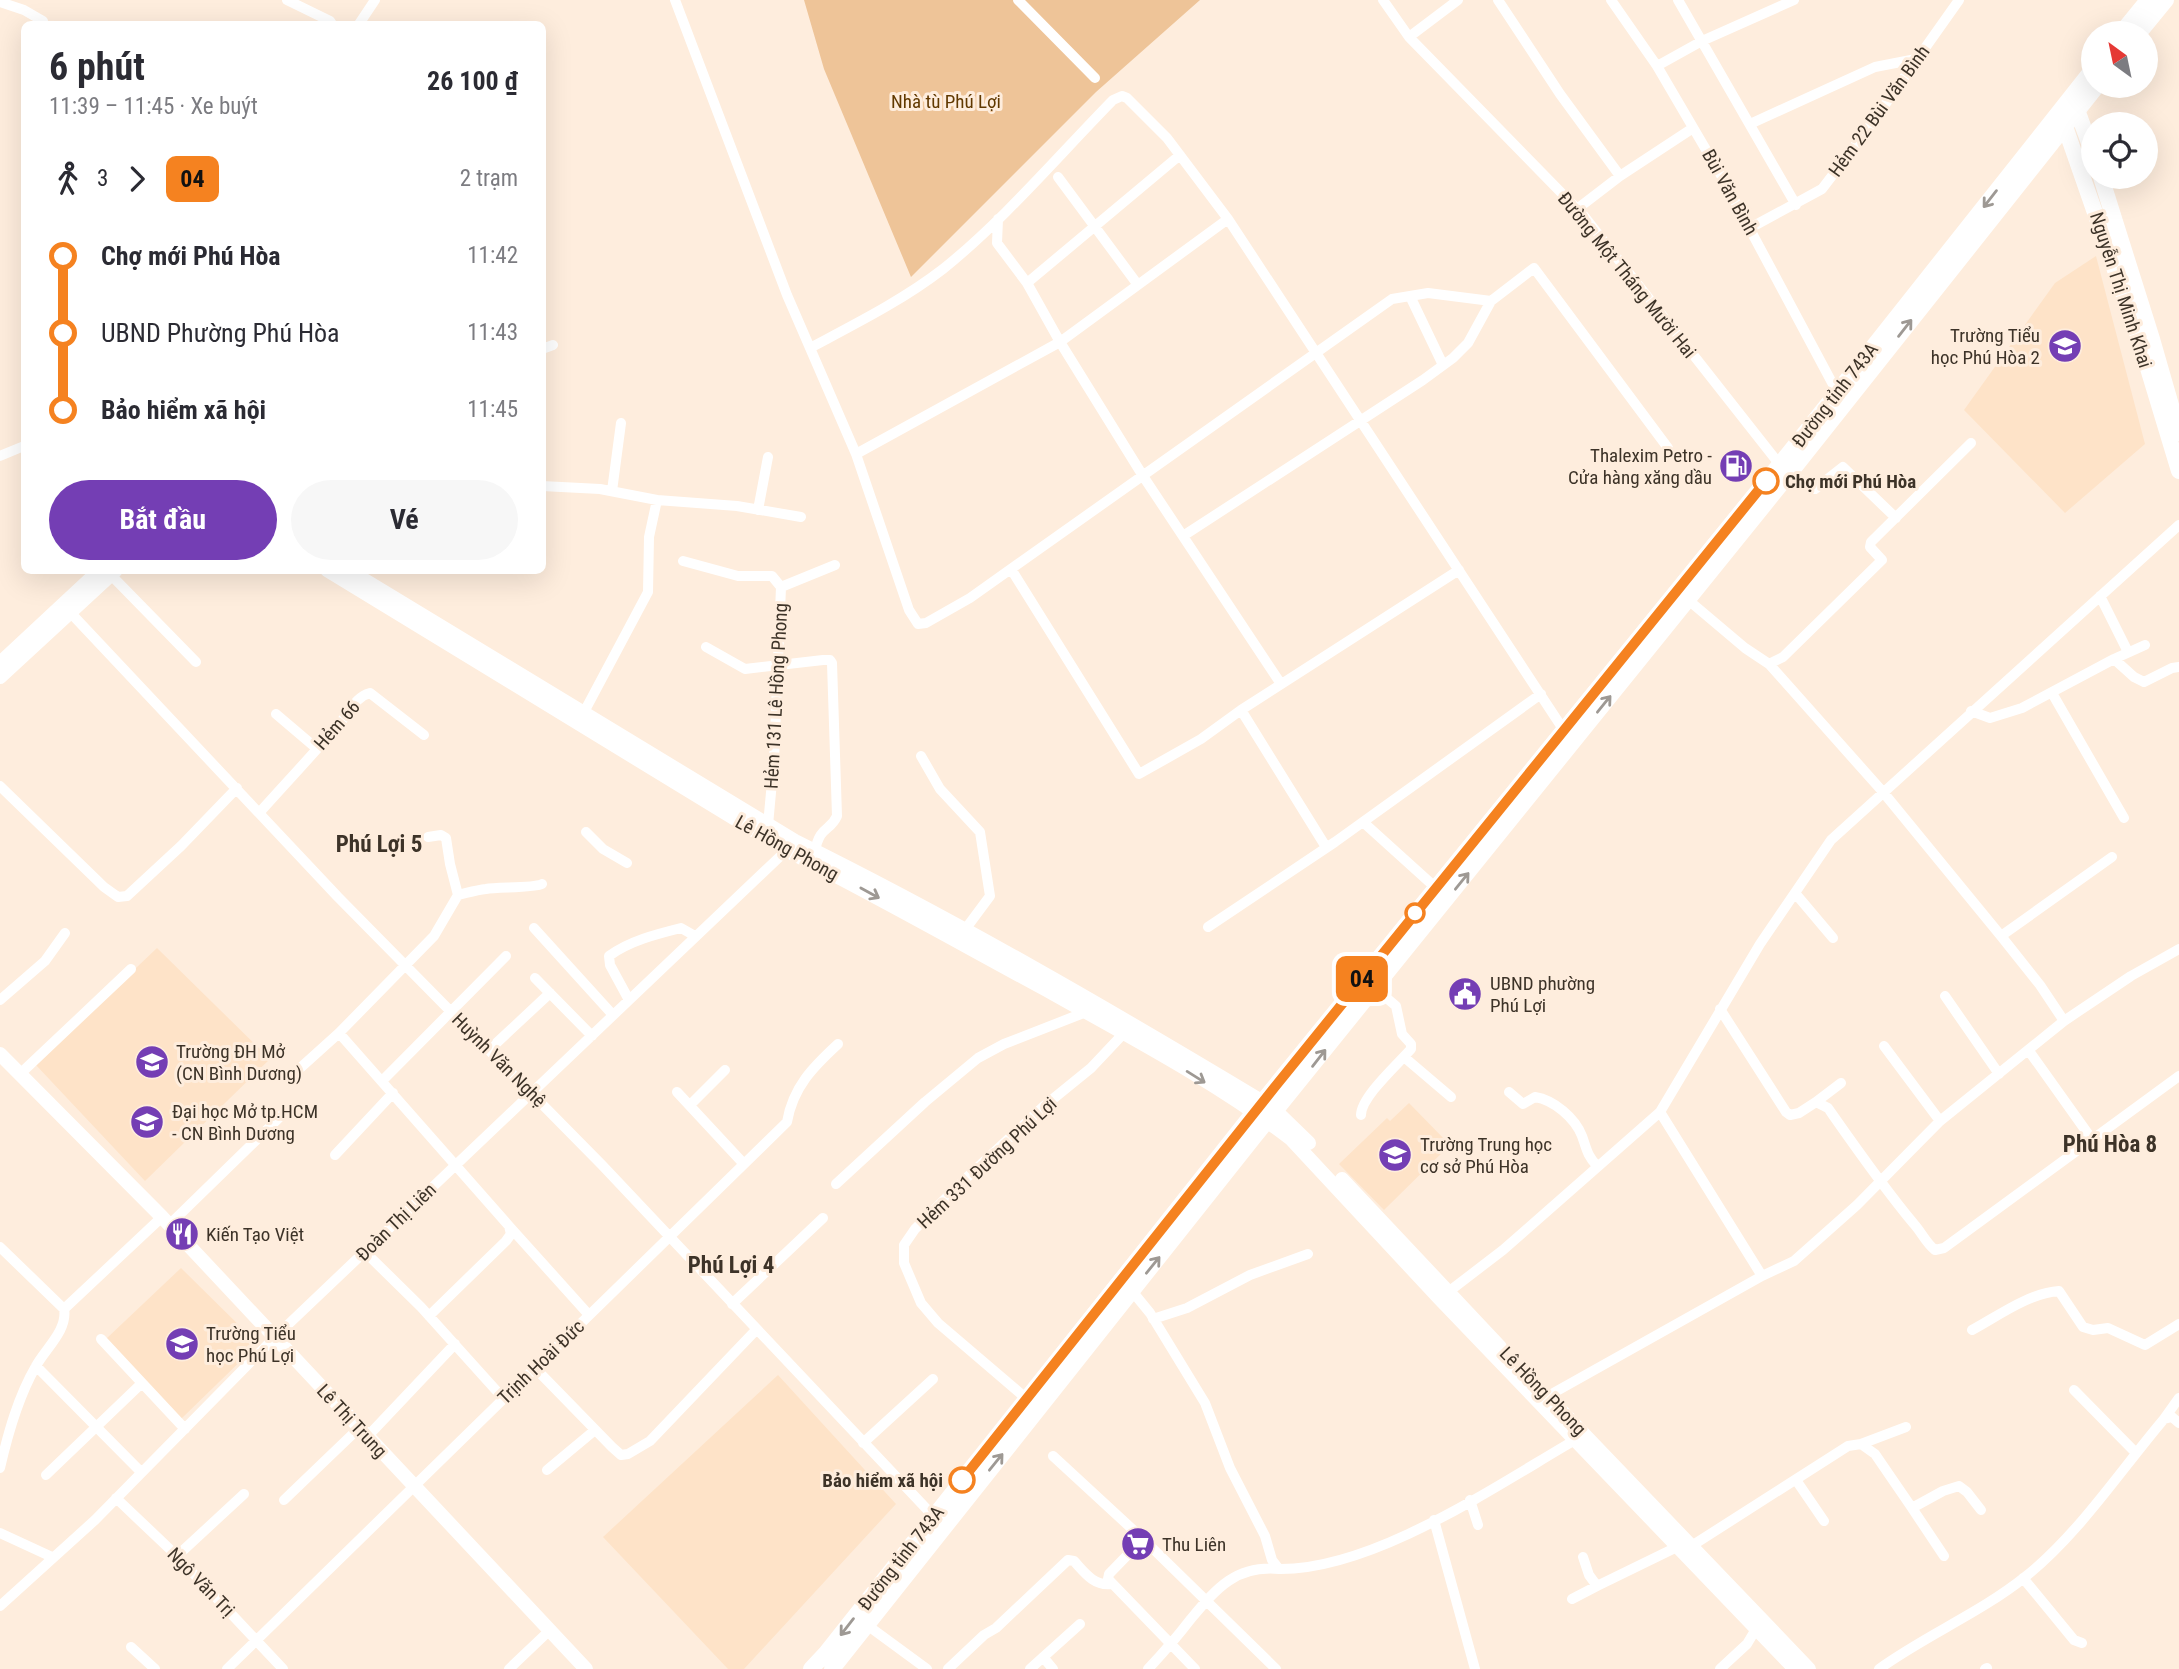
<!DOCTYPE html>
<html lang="vi">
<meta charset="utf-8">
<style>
:root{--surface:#fff;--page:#f7f7f7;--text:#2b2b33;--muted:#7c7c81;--accent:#743eb4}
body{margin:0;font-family:"Roboto Condensed",sans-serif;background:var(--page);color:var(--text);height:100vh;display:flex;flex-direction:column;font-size:26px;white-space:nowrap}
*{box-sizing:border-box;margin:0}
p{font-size:23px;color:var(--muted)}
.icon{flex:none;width:38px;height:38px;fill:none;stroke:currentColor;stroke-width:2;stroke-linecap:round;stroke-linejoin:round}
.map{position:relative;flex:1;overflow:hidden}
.panel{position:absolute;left:21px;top:21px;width:525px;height:553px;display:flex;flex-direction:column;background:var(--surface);border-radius:10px;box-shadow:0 7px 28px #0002}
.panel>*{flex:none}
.badge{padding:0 14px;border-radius:10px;font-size:24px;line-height:46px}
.needle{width:46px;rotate:327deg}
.controls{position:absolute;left:2081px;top:21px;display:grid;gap:14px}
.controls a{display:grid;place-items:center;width:77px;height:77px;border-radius:50%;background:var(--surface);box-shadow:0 7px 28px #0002;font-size:35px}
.map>.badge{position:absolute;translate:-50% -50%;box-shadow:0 0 0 4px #fff}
.legs{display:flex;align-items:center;gap:10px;height:77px;padding:0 28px;font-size:23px}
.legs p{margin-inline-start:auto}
.overview{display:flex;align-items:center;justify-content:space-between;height:119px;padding:0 28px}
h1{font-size:38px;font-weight:700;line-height:52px}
.primary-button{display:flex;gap:14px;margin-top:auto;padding:14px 28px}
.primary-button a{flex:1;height:80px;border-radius:42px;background:var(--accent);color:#fff;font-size:28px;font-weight:700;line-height:80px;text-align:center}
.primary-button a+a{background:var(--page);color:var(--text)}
ul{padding:0 28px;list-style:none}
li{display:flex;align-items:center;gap:24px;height:77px;font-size:26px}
li i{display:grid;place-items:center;width:10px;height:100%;margin:0 9px;background:currentColor}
li i::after{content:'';width:18px;height:18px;margin:-9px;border:5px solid;border-radius:50%;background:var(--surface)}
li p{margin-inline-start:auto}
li:first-child i{background:linear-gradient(#0000 50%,currentColor 0)}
li:last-child i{background:linear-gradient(currentColor 50%,#0000 0)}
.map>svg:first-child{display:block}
.built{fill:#fee3c8}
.green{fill:#eec498}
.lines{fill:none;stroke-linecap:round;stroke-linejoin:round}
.minor{stroke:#fff;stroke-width:10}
.tertiary{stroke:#fff;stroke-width:14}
.secondary{stroke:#fff;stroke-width:16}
.oneway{stroke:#9e9994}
.line-1-casing{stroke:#fff;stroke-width:16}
.line-1{stroke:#f58220;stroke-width:10}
.stop-1-dot{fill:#fff;stroke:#f58220;stroke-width:3.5}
.labels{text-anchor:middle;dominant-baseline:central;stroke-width:6;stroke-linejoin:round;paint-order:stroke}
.park-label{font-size:19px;fill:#613900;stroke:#feeddd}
.street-label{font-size:19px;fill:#3d3328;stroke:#feeddd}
.poi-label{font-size:19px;fill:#3d3328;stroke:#feeddd;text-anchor:start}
.stop-label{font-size:19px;font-weight:bold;fill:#3d3328;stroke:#feeddd;text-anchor:start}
.quarter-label{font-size:23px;font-weight:bold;fill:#3d3328;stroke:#feeddd}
</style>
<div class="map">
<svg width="2179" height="1669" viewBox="0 0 2179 1669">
<rect width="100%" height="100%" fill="#feeddd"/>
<!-- built -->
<path class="built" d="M2096 256 2145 444 2065 513 1964 410 2055 283Z
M157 948 270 1059 145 1181 35 1064Z
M1409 1103 1450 1145 1384 1210 1339 1164 1387 1118 1390 1121Z
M181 1268 253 1339V1349L181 1419 106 1339Z
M778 1375 896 1504 744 1669H728L603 1537Z"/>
<!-- green -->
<path class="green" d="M804 0H1200L1096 92 911 277 824 69Z"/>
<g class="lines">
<!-- minor -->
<path class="minor" d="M287 0 330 21 332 24
M675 0 787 295 856 454 909 610 918 624 926 623 970 598 1392 299 1428 293 1491 301
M1018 0 1095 78
M1383 0 1409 37 1584 216 1780 465
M1498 0 1560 94 1620 176
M1611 0 1657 66 1722 177 1837 392
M1678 0 1796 205
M0 2 24 10 43 21
M359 24 375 0
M1409 37 1458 0
M1657 66 1702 41 1794 0
M1750 124 1875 67 1916 59
M1058 177 1138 285
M1577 209 1620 176 1693 128
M998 219 997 243 1027 283 1060 342 1143 476 1281 684
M1750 228 1822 189 1867 130 1959 0
M1027 283 1180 155
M1410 296 1443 365
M810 348C855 324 903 300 943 269 1003 221 1059 155 1113 100L1122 96 1127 98 1167 138 1228 219 1563 729
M542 349 553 345
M856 454 1060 342 1228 219
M0 456 24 446
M1790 473 1815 489 1843 467 1896 518
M542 486 600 489 657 500 737 506 801 517
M612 491 621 423
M758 510 768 457
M1183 536 1423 380 1453 358 1468 343 1491 301 1534 268 1668 448
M683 561 738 576H772L781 587 774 760 768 825
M1011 569 1139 774 1201 739 1241 710 1459 570
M111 575 196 662
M781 587 835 565
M2100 596 2128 652
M1687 599 1745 648 1769 664 1883 792 2001 936 2040 985 2064 1021
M67 609 338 897 602 1165 938 1521
M706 647 745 669 823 660H830L832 663 837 816C830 832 820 825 815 851
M2114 659 2134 677 2144 682 2172 668 2179 667
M1769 664 1783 657 1882 560 1870 547 1871 542 1971 443
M2052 693 2124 818
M1241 710 1326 847
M1971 711 1990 718 2022 708 2114 659 2145 645
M276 714 316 748
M583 714 648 592 649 537 657 500
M921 756 940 789 980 832 990 896 964 931
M0 786 104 887 118 897 127 896 181 846 237 788
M260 812C287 782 314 753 340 723 350 712 355 697 370 693L424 735
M1363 822 1436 888
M586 832 603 849 627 863
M428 837 441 835 446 838 450 864 458 895
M1795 893 1833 938
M1208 927 1335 842 1541 694
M534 928 613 1015
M2001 936 2112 857
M535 978 592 1036
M1945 996 1999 1074
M0 1000 45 961 65 933
M629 1000 610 965 609 956C629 941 657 934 681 928L695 936
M1720 1009 1786 1112 1790 1115 1799 1113 1816 1102 1828 1108C1856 1148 1883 1187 1914 1224 1922 1233 1926 1243 1935 1250L1944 1248 2179 1076
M339 1033 509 1226 511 1234 506 1241 429 1316
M1884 1046 1940 1121
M489 1050 550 993
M2029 1051 2091 1138
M1404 1057 1451 1097
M20 1074 131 969
M288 1079 339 1033 434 936 458 895C467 893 476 890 486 889 497 887 535 888 542 884
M382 1081 506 956
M677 1092 743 1163
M1509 1092 1523 1104 1535 1097C1554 1100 1575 1118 1582 1136 1587 1150 1587 1155 1597 1166
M1816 1102 1841 1083
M690 1105 725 1070
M1660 1112 1762 1276
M1361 1115C1361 1097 1397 1065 1411 1049V1044L1402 1034 1396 1006 1376 989
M335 1155 393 1093
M836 1184 925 1102 978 1058 1004 1044 1086 1012
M169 1225 283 1114
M509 1226 589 1315
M0 1247 64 1309C68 1330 45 1349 36 1366 18 1397 8 1433 0 1468
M365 1252 421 1307 503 1398
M1132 1291 1150 1313 1205 1403 1230 1468 1265 1536 1272 1560 1279 1569C1373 1570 1494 1487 1575 1440
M1443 1296 1503 1250 1660 1112 1760 944 1831 840 2179 525
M732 1304 823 1218
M64 1309 162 1217
M1153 1319 1187 1308 1250 1275 1308 1254
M1972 1330C1998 1316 2029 1293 2059 1291L2083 1327 2093 1330 2108 1328 2145 1345 2179 1324
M101 1339 185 1429
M36 1366 141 1472
M536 1369 612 1447 621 1455 628 1454 650 1441 756 1330
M2074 1390 2136 1453
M1027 1399 938 1323 921 1303 904 1263V1245L915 1229 963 1181 1043 1107 1091 1068 1124 1033
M1539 1401 1762 1276 1794 1261 1857 1205 1940 1121 2064 1021 2131 976 2179 949
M2164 1419 2179 1398
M367 1437 455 1344
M863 1443 933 1379
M1861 1444 1906 1427
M1053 1456 1143 1539 1276 1669
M547 1470 595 1430
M46 1475 142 1383
M1796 1480 1824 1521
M116 1498 177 1556 283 1669
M284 1500 359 1428
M1470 1500 1478 1525
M1912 1508 1944 1556
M1434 1520 1475 1669
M0 1533 52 1557
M1143 1539 1109 1574 1108 1579 1195 1669
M1693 1545 1848 1446 1861 1444 1875 1454 1912 1508 1943 1491 1959 1486 1967 1492 1981 1510
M177 1556 244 1494
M1583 1557 1589 1575 1597 1586 1677 1547
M2023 1578 2074 1640 2082 1643
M1572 1599 1597 1586
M0 1606 95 1520 275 1337 791 846
M867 1625 927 1669
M131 1647 155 1669
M1043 1657 1053 1669
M227 1669 787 1122C793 1087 813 1067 838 1044
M509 1669 550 1630
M948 1669 984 1635 996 1628 1068 1560 1074 1561C1085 1573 1094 1586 1111 1584
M1030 1669 1080 1624
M1148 1669C1163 1653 1177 1637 1190 1620 1216 1589 1235 1565 1279 1569
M1720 1669 1747 1644 1756 1629
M1879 1669C1926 1635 1980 1613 2025 1577 2078 1535 2120 1471 2164 1419L2172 1417 2179 1423
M1985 1669 1987 1668"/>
<!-- tertiary -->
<path class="tertiary" d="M327 570 786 850C877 896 965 946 1054 994 1134 1039 1218 1083 1291 1139L1439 1298 1795 1669
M348 570 795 841C955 920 1110 1010 1263 1102L1277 1112 1309 1143
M0 663 100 570
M0 677 116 570
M0 1054 162 1217 586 1669
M1342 1179 1500 1347
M1556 1405 1809 1669"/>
<!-- secondary -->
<path class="secondary" d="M2121 33 2148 0
M2139 33 2166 0
M2075 104 2093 154
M2062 118 2140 342 2179 471
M2101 177 2152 339 2179 433
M811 1669 826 1653 1254 1112 1789 453 2093 69
M832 1669 1254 1137 1790 473 2097 86"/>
</g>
<!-- one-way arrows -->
<defs><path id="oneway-shaft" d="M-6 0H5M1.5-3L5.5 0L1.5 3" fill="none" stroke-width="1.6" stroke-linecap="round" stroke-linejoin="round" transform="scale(1.75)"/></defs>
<g class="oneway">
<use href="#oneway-shaft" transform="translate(1990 199) rotate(128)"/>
<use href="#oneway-shaft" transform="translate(1905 328) rotate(-52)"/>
<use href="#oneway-shaft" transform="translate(1604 704) rotate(-51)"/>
<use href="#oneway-shaft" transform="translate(1462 881) rotate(-51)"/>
<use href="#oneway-shaft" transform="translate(870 893) rotate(29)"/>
<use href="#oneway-shaft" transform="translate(1319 1058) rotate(-52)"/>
<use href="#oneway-shaft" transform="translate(1196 1077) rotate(32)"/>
<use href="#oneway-shaft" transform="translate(1153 1265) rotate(-51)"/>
<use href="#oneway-shaft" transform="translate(996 1462) rotate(-51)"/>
<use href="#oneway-shaft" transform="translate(847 1627) rotate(128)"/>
</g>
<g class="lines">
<!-- line-1 casing -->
<g class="line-1-casing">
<path id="line-1" d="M962 1480 1274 1088 1766 481"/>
</g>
<!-- line-1 -->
<use href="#line-1" class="line-1"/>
</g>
<!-- icons -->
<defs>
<g id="school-disc" transform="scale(1.75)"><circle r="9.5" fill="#743eb4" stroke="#feeddd"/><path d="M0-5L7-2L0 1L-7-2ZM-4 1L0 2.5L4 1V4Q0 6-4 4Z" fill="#fff"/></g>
<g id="fuel-disc" transform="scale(1.75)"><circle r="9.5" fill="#743eb4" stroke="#feeddd"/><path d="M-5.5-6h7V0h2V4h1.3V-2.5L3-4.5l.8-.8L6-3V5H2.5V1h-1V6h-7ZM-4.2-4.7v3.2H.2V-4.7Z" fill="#fff"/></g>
<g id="civic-disc" transform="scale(1.75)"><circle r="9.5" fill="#743eb4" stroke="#feeddd"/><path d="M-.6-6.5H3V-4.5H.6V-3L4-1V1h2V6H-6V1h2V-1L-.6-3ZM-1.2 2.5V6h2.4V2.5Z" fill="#fff"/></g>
<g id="university-disc" transform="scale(1.75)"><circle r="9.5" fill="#743eb4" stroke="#feeddd"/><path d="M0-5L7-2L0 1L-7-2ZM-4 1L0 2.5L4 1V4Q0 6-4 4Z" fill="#fff"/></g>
<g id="restaurant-disc" transform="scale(1.75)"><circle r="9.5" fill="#743eb4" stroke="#feeddd"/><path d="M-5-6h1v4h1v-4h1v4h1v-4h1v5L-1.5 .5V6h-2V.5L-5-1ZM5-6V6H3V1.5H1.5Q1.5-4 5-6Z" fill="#fff"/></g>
<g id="supermarket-disc" transform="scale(1.75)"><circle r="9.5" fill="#743eb4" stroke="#feeddd"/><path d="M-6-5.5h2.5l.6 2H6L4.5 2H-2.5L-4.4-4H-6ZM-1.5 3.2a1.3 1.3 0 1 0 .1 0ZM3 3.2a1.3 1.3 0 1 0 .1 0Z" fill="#fff"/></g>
</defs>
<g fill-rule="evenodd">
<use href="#school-disc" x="2065" y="346"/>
<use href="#fuel-disc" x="1736" y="466"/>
<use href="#civic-disc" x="1465" y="994"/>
<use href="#school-disc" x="152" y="1062"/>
<use href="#university-disc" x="147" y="1122"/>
<use href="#school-disc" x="1395" y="1155"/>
<use href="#restaurant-disc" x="182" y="1234"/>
<use href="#school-disc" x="182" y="1344"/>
<use href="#supermarket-disc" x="1138" y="1544"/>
</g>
<!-- markers -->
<g class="stop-1-dot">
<circle cx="1766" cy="481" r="12"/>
<circle cx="1415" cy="913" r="9"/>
<circle cx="962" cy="1480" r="12"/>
</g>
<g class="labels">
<!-- park labels -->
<g class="park-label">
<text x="946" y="101">Nhà tù Phú Lợi</text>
</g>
<!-- street labels -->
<g class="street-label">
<text transform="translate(1879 111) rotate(-54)">Hẻm 22 Bùi Văn Bình</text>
<text transform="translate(1730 192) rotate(61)">Bùi Văn Bình</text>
<text transform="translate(1627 275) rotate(51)">Đường Một Tháng Mười Hai</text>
<text transform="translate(2121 290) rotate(72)">Nguyễn Thị Minh Khai</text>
<text transform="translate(1835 395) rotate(-52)">Đường tỉnh 743A</text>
<text transform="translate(776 696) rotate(-87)">Hẻm 131 Lê Hồng Phong</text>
<text transform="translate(337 725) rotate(-49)">Hẻm 66</text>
<text transform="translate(787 848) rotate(29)">Lê Hồng Phong</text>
<text transform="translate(499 1060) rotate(45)">Huỳnh Văn Nghệ</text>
<text transform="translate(987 1163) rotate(-43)">Hẻm 331 Đường Phú Lợi</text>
<text transform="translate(396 1222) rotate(-44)">Đoàn Thị Liên</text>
<text transform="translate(541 1362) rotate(-44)">Trịnh Hoài Đức</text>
<text transform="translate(1543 1391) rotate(46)">Lê Hồng Phong</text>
<text transform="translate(352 1421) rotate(47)">Lê Thị Trung</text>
<text transform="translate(901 1558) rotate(-52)">Đường tỉnh 743A</text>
<text transform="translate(201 1582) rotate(46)">Ngô Văn Trị</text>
</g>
<!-- poi labels -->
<g class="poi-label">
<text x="2040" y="335" text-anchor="end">Trường Tiểu<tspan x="2040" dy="22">học Phú Hòa 2</tspan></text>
<text x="1712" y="455" text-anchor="end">Thalexim Petro -<tspan x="1712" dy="22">Cửa hàng xăng dầu</tspan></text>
<text x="1490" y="983">UBND phường<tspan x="1490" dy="22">Phú Lợi</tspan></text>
<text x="176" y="1051">Trường ĐH Mở<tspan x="176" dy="22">(CN Bình Dương)</tspan></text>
<text x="172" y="1111">Đại học Mở tp.HCM<tspan x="172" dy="22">- CN Bình Dương</tspan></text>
<text x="1420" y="1144">Trường Trung học<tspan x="1420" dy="22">cơ sở Phú Hòa</tspan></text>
<text x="206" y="1234">Kiến Tạo Việt</text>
<text x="206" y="1333">Trường Tiểu<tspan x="206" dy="22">học Phú Lợi</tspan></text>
<text x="1162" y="1544">Thu Liên</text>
</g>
<!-- stop labels -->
<g class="stop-label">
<text x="1785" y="481">Chợ mới Phú Hòa</text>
<text x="943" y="1480" text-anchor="end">Bảo hiểm xã hội</text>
</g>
<!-- quarter labels -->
<g class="quarter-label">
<text x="379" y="844">Phú Lợi 5</text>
<text x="2110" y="1144">Phú Hòa 8</text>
<text x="731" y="1265">Phú Lợi 4</text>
</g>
</g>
</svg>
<div class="controls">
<a><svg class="needle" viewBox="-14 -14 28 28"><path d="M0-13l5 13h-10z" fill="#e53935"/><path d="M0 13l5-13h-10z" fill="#7c7c81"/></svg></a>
<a><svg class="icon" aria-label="locate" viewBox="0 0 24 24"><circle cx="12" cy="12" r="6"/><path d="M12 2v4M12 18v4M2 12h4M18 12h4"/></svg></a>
</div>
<b class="badge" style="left:1362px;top:979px;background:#f58220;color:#111">04</b>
<section class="panel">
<div class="overview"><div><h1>6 phút</h1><p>11:39 – 11:45 · Xe buýt</p></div><b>26 100 ₫</b></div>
<div class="legs"><svg class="icon" aria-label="walk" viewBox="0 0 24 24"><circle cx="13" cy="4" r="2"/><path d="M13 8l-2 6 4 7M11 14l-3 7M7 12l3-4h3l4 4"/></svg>3<svg class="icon" aria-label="forward" viewBox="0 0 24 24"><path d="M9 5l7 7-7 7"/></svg><b class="badge" style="background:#f58220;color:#111">04</b><p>2 trạm</p></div>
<ul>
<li><i style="color:#f58220"></i><b>Chợ mới Phú Hòa</b><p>11:42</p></li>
<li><i style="color:#f58220"></i><span>UBND Phường Phú Hòa</span><p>11:43</p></li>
<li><i style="color:#f58220"></i><b>Bảo hiểm xã hội</b><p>11:45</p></li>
</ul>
<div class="primary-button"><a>Bắt đầu</a><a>Vé</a></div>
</section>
</div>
